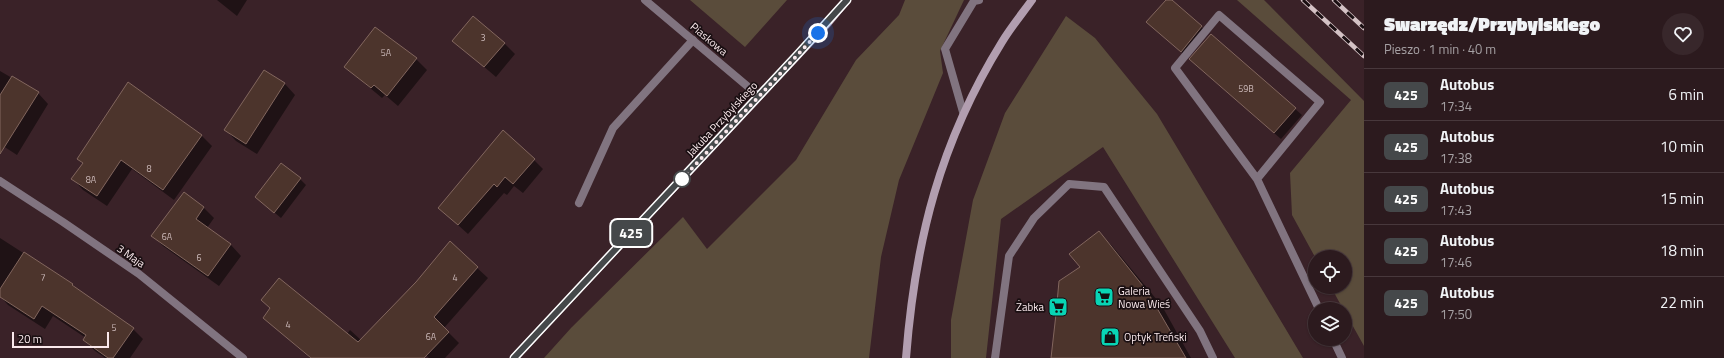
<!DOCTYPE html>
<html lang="pl">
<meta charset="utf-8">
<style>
:root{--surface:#2c1a1e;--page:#38272b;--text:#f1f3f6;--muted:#a6a1a4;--line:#48383c}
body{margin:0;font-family:"Titillium Web",sans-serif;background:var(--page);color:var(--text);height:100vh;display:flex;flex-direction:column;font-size:15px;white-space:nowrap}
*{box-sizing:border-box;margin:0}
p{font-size:13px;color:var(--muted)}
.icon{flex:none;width:22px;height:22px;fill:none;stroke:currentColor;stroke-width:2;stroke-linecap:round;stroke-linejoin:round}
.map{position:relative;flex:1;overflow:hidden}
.panel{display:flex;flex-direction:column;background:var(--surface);width:360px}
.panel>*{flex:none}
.badge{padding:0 8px;border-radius:6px;font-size:14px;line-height:26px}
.buttons{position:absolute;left:1308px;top:250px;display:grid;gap:8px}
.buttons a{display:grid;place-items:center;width:44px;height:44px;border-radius:50%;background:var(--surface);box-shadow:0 1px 3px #0004,0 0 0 1px var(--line);font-size:20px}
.scale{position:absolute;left:12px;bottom:10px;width:97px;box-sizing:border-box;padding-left:4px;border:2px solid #fae9ec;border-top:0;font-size:11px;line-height:14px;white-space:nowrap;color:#fae9ec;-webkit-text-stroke:3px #1a0f12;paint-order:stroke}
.you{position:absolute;width:20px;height:20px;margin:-10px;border:3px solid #fff;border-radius:50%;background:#1a73e8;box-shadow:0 0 0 6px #1a73e833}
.map>.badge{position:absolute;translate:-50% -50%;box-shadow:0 0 0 2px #fff}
.round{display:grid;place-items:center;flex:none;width:42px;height:42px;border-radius:21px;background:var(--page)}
.overview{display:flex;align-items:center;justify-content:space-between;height:68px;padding:0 20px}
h1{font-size:19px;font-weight:800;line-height:30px}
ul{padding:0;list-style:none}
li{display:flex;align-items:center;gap:12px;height:52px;padding:0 20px;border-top:1px solid var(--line)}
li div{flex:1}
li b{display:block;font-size:15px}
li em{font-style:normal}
li .badge{min-width:44px;font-weight:700;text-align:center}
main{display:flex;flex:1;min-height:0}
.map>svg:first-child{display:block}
.green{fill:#5a4c3b}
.shadow{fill:#0007}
.building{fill:#4c342c;stroke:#82665e}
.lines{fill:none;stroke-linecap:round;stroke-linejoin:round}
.lane{stroke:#817480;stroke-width:8}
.street{stroke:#817480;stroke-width:8}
.secondary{stroke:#b29eb0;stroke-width:8}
.rail-casing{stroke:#d4c2c5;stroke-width:4.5}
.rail{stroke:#1a0f12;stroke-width:3;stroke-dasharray:9;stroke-linecap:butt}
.line-casing{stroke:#fff;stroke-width:9}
.line{stroke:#45484a;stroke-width:6}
.walk{stroke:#fae9ec;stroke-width:4;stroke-dasharray:0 7.2}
.stop-dot{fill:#fff;stroke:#45484a;stroke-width:2}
.labels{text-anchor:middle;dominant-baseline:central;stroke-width:3.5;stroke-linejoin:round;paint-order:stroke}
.number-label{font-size:9px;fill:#cebcbc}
.street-label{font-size:11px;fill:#fae9ec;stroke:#1a0f12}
.poi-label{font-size:11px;fill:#fae9ec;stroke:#1a0f12;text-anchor:start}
</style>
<main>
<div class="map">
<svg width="1364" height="358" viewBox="0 0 1364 358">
<rect width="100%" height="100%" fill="#3a2228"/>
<!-- green -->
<path class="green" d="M690 0H787L745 47Z
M905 0H964L940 51 943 73 899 180 881 257 869 358H544L571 328 683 217 707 249 796 160 856 60 899 15Z
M1237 0H1264L1364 101V346L1345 312V309H1343L1331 287H1345V257H1315L1292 215 1290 173 1351 100Z
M1066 16 1095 38 1157 114 1303 358H1235L1103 147 1001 219 986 358H951V320L973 200 1005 113Z"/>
<!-- shadow -->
<path class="shadow" d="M217 0H247L237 16Z
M1167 0H1171L1208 33 1187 57 1154 28Z
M376 28 416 59 427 70 398 106 385 95 382 98 345 67Z
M1211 35 1302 115 1281 139 1196 65Z
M454 41 504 43 515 54 496 77Z
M0 71 38 93 48 104 17 155 0 144Z
M264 71 285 84 295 95 257 154 236 141 226 130Z
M201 135 212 146 174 200 132 169 107 206 83 190 73 179 83 164 78 159Z
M534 160 543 169 523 193 514 186 507 195 504 193 468 234 439 208Z
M300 179 306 185 281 218 256 197Z
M184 193 204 208 214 218 207 228 231 245 241 256 219 286 163 246 153 236Z
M1099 232 1113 247 1162 306 1191 358H1052L1058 304 1081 267Z
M0 238 73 285 80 292 133 329 143 339 130 358H105L95 351 84 340 86 338 53 316 45 329 8 305 0 296Z
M450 243 488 278 444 328 459 343 445 358H429L421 351 415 358H310L264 318 271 309 262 300 347 334 350 330 361 340 417 283Z"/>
<!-- building -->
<path class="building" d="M1166 0H1172L1202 26 1181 52 1146 22Z
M473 16 505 43 484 67 452 41Z
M375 27 417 58 387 96 374 85 371 88 344 67Z
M1211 34 1296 108 1274 133 1189 59Z
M264 70 285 83 246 144 224 130Z
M12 76 39 92 0 154V95Z
M128 82 202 135 163 190 121 160 97 196 71 179 83 163 77 159Z
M503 130 535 159 513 184 505 177 497 187 494 184 458 225 438 208Z
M281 163 301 178 274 213 255 197Z
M184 192 204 207 196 219 231 244 208 276 151 236Z
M1099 231 1147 291 1186 358H1051L1056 314 1052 308 1057 303 1059 281 1080 267 1069 254Z
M450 241 478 267 434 317 449 332 424 358H311L263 318 270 308 261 300 279 278 358 342 416 282Z
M24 252 73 284 72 285 134 328 113 358H108L83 340 86 335 42 306 34 319 0 297V289Z"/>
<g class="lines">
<!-- lane -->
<path class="lane" d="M963 112 945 49 974 1 979 0
M1257 179 1320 102 1219 15 1175 68 1257 179 1319 309
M579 203 613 128 693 40
M1333 339 1342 358
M995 358 1009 256 1034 218 1069 184 1104 187 1200 331 1213 358"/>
<!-- street -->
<path class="street" d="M645 0 759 96
M0 181 63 222 139 274 243 358"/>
<!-- secondary -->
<path class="secondary" d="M514 358 828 23 847 0
M906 358C915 241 940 142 1002 42 1011 27 1022 14 1032 0"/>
<!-- rail casing -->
<g class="rail-casing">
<path id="rail" d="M1303 0 1364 56
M1334 0 1364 28"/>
</g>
<!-- rail -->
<use href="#rail" class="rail"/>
</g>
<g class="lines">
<!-- line casing -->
<g class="line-casing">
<path id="line" d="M514 358 798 54 847 0"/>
</g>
<!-- line -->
<use href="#line" class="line"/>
<!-- walk -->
<path class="walk" d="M682 179 818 33"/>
</g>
<!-- icons -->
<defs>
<g id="supermarket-square" transform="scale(1)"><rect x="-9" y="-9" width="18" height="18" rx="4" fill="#08d5b5" stroke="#1a0f12"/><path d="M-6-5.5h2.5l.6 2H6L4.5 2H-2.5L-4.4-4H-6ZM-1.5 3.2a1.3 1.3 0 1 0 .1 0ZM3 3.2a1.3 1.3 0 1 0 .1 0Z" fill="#111"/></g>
<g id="shop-square" transform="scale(1)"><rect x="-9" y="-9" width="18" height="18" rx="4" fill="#08d5b5" stroke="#1a0f12"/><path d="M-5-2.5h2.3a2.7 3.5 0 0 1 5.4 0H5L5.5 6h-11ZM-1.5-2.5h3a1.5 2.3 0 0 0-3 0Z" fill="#111"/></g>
</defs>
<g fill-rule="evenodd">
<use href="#supermarket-square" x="1104" y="297"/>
<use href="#supermarket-square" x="1058" y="307"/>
<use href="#shop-square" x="1110" y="337"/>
</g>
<!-- markers -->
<circle class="stop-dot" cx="682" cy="179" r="8"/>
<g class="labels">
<!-- number labels -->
<g class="number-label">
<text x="483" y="37">3</text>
<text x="386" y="52">5A</text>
<text x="1246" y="88">59B</text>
<text x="149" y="168">8</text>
<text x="91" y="179">8A</text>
<text x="167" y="236">6A</text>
<text x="199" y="257">6</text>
<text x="43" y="277">7</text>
<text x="455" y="277">4</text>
<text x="288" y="324">4</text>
<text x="114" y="327">5</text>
<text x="431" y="336">6A</text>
</g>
<!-- street labels -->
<g class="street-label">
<text transform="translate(709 39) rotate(40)">Piaskowa</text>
<text transform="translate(722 119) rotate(-47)">Jakuba Przybylskiego</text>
<text transform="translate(131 256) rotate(35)">3 Maja</text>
</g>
<!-- poi labels -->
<g class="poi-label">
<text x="1118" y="291">Galeria<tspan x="1118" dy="13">Nowa Wieś</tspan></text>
<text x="1044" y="307" text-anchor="end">Żabka</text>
<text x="1124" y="337">Optyk Treński</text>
</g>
</g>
</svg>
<div class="buttons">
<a><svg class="icon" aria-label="locate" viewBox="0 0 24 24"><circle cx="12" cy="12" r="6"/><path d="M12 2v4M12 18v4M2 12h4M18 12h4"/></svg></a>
<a><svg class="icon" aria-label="layers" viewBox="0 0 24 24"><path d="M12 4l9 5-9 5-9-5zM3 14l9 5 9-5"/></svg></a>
</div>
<div class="scale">20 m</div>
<div class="you" style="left:818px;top:33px"></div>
<b class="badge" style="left:631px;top:233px;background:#45484a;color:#fff">425</b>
</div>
<section class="panel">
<div class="overview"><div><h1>Swarzędz/Przybylskiego</h1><p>Pieszo · 1 min · 40 m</p></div><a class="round"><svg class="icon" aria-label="heart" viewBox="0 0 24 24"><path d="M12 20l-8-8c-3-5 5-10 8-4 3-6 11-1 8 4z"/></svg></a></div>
<ul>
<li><span class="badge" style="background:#45484a;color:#fff">425</span><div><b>Autobus</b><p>17:34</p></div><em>6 min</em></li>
<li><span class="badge" style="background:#45484a;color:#fff">425</span><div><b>Autobus</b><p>17:38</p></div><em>10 min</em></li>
<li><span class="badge" style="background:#45484a;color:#fff">425</span><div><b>Autobus</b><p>17:43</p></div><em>15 min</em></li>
<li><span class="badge" style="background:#45484a;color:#fff">425</span><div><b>Autobus</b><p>17:46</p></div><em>18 min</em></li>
<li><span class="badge" style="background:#45484a;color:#fff">425</span><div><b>Autobus</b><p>17:50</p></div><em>22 min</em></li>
</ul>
</section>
</main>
